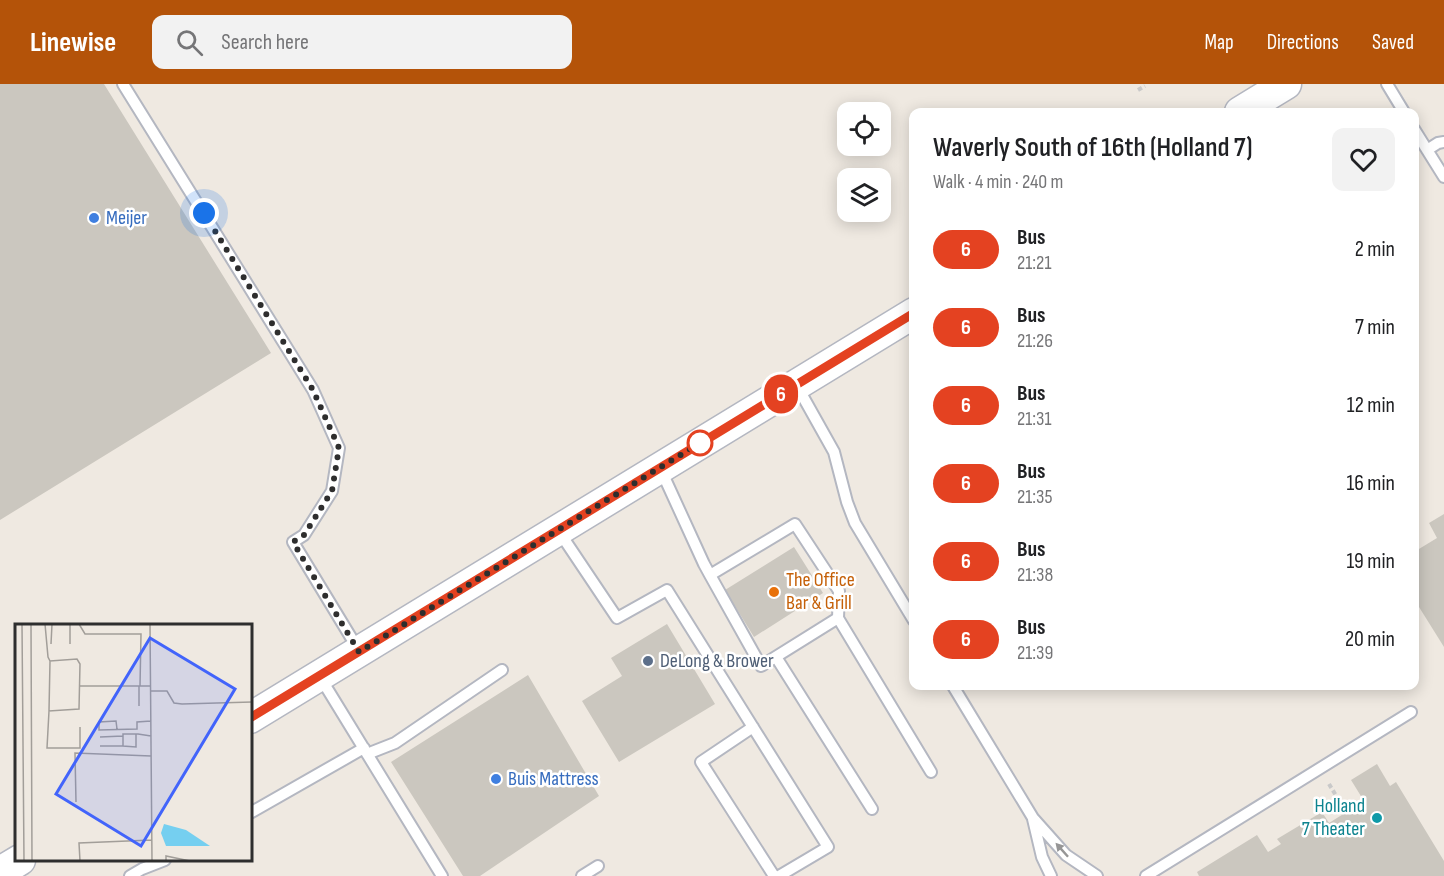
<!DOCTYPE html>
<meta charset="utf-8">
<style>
:root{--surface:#fff;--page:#f2f2f2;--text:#202124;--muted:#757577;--accent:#b45309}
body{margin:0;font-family:"Sofia Sans Condensed",sans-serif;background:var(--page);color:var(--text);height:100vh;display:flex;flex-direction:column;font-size:22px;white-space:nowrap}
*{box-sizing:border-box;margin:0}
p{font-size:20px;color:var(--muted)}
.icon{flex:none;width:33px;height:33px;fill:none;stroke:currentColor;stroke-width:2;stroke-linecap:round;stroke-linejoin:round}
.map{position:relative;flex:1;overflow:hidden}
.drawer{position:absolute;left:909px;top:24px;width:510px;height:582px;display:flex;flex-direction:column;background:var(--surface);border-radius:12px;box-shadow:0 3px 15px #0003}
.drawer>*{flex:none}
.badge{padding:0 12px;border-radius:20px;font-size:21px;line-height:39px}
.tools{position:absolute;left:837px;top:18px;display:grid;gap:12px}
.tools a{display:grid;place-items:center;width:54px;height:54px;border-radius:12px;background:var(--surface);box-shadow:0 3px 15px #0003;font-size:30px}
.you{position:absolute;width:30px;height:30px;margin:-15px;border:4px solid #fff;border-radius:50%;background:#1a73e8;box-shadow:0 0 0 9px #1a73e833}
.map>.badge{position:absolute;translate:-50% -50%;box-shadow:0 0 0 3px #fff}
.round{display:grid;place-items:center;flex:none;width:63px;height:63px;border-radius:12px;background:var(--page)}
.summary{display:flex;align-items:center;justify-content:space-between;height:102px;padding:0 24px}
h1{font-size:28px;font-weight:600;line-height:45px}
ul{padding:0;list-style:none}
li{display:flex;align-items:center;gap:18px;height:78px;padding:0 24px}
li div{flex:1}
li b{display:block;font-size:22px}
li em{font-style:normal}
li .badge{min-width:66px;font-weight:700;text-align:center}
header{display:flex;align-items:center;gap:36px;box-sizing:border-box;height:84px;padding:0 30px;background:var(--accent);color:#fff}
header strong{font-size:28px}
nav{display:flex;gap:33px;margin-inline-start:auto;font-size:21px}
.search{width:420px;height:54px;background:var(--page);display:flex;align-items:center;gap:15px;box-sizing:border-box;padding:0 21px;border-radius:12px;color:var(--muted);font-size:22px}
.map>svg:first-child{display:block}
.building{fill:#cbc7bf}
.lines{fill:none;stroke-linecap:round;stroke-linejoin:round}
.lane-casing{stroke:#b4b7c1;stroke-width:14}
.secondary-casing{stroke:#b4b7c1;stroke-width:33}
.path{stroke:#c9c9c9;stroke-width:4;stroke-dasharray:4.5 3;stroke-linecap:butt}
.lane{stroke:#fff;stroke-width:10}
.secondary{stroke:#fff;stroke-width:30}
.oneway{fill:#969696}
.line-casing{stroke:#fff;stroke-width:14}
.line{stroke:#e44221;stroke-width:9}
.walk{stroke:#2e2e2e;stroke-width:6;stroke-dasharray:0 10.8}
.shop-dot{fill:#3f7fe0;stroke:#fff;stroke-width:2}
.stop-dot{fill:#fff;stroke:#e44221;stroke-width:3}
.food-dot{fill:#e8710a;stroke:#fff;stroke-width:2}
.service-dot{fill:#5c6f8a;stroke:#fff;stroke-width:2}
.culture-dot{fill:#0f9aa8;stroke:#fff;stroke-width:2}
.labels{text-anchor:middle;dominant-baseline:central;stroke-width:5;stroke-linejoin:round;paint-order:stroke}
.shop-label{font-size:20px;fill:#366cbe;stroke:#fff;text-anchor:start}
.food-label{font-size:20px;fill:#c56008;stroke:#fff;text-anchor:start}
.service-label{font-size:20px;fill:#4e5e75;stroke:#fff;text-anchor:start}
.culture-label{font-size:20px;fill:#0d838f;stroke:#fff;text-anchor:end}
.inset-road{fill:none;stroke:#a29e99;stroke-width:1.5}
.view{fill:#4264fb;fill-opacity:0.15;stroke:#4264fb;stroke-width:3}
.inset-edge{fill:none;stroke:#2e2e2e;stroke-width:3}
</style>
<header>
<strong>Linewise</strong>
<div class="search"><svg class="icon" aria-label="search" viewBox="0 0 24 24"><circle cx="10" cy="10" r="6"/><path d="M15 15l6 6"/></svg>Search here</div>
<nav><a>Map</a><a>Directions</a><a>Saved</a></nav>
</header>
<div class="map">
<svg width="1444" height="792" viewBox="0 0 1444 792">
<rect width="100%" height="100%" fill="#efe9e1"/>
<!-- building -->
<path class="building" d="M0 0H104L271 269 0 436Z
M1444 430V563L1414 515V468L1437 454 1429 439Z
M794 463 823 509 754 553 725 506Z
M667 540 715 620 619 678 582 617 622 592 611 574Z
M528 591 599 712 480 792H463L391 678Z
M1377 680 1390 702 1396 698 1444 777V792H1199L1197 788 1257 751 1268 768 1281 760 1277 755 1322 728 1329 739 1364 717 1351 696Z"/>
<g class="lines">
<!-- lane casing -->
<g class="lane-casing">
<path id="lane" d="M123 0 313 306 339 364 332 407 304 451 293 458 358 565
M1387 0 1404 28
M1414 45 1444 93
M1427 66 1438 59 1444 58
M797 302 834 368 847 418 855 439 914 537
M661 386 704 480 710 491 761 582 838 534 839 507 795 440 710 491
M560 449 617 534 667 506 828 763 779 792
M838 534 931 688
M776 573 872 725
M320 593 442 792
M953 602 1033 734 1066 771 1097 792
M753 643 701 678 774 792
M367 670 395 659 502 586
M250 729 364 664
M1033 735 1042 773 1051 792
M130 792 142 785 165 776
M582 792 598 782
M1146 792 1411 628"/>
</g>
<!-- secondary casing -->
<g class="secondary-casing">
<path id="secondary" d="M1240 28 1286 0
M250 634 914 229
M0 788 20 776"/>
</g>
<!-- path -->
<path class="path" d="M1138 6 1145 2
M1329 700 1346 728"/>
<!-- lane -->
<use href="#lane" class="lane"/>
<!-- secondary -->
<use href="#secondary" class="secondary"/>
</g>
<!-- one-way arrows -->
<defs><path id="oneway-solid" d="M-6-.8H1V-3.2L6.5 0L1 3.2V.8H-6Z" transform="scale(1.5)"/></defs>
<use class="oneway" href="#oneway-solid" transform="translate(1062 766) rotate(-132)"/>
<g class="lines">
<!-- line casing -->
<g class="line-casing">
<path id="line" d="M250 634 914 229"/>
</g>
<!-- line -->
<use href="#line" class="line"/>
<!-- walk -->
<path class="walk" d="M204 129 313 306 339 364 332 407 304 451 293 458 359 568 700 359"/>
</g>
<!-- markers -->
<g class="shop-dot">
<circle cx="94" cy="134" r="6"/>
<circle cx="496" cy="695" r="6"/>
</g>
<circle class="stop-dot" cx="700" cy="359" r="12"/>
<circle class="food-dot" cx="774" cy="508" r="6"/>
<circle class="service-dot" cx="648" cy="577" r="6"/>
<circle class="culture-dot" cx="1377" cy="734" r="6"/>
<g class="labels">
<!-- shop labels -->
<g class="shop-label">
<text x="106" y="134">Meijer</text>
<text x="508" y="695">Buis Mattress</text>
</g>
<!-- food labels -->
<g class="food-label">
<text x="786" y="496">The Office<tspan x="786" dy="23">Bar &amp; Grill</tspan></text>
</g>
<!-- service labels -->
<g class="service-label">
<text x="660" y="577">DeLong &amp; Brower</text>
</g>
<!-- culture labels -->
<g class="culture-label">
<text x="1365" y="722">Holland<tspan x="1365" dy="23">7 Theater</tspan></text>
</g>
</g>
<!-- overview -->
<g transform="translate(15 540)">
<rect width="237" height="237" fill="#efe9e1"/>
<path d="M149 200 171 206 195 222H151L146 209Z" fill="#75cff0"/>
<path class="inset-road" d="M7 0 9 237M16 0 17 237M30 0 33 33 35 37 62 35 65 40 64 85 34 87 35 37M55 0V20M64 0 70 10H126L125 62M135 0 137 237M36 20 37 0M65 62H135M124 62V82M136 67H152L159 79 167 80 237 78M34 87 32 124H65V103M102 105 101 97 84 98V106L122 105V98L136 97M121 110V123L108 122V110H123L136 112M85 113 108 112M85 122H108M61 178 60 129 136 132M65 237 64 219 137 216M151 237V232L175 237"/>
<path class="view" d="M135 14 220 65 126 222 41 170Z"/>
<rect width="237" height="237" class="inset-edge"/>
</g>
</svg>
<div class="tools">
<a><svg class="icon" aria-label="locate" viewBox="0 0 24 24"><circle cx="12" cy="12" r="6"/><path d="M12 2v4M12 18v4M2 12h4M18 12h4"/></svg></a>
<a><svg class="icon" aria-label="layers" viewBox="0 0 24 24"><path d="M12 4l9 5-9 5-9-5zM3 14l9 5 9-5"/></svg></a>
</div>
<div class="you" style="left:204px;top:129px"></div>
<b class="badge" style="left:781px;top:310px;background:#e44221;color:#fff">6</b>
<section class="drawer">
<div class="summary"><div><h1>Waverly South of 16th (Holland 7)</h1><p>Walk · 4 min · 240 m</p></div><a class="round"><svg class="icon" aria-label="heart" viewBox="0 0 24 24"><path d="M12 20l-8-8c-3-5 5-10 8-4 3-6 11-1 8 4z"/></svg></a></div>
<ul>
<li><span class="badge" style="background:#e44221;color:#fff">6</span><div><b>Bus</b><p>21:21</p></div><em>2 min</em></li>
<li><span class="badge" style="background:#e44221;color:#fff">6</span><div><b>Bus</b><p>21:26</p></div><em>7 min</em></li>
<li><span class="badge" style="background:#e44221;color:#fff">6</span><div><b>Bus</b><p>21:31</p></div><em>12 min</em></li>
<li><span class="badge" style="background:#e44221;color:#fff">6</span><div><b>Bus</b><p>21:35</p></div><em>16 min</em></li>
<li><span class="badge" style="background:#e44221;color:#fff">6</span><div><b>Bus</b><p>21:38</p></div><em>19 min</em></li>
<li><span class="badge" style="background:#e44221;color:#fff">6</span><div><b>Bus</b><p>21:39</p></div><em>20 min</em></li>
</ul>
</section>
</div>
